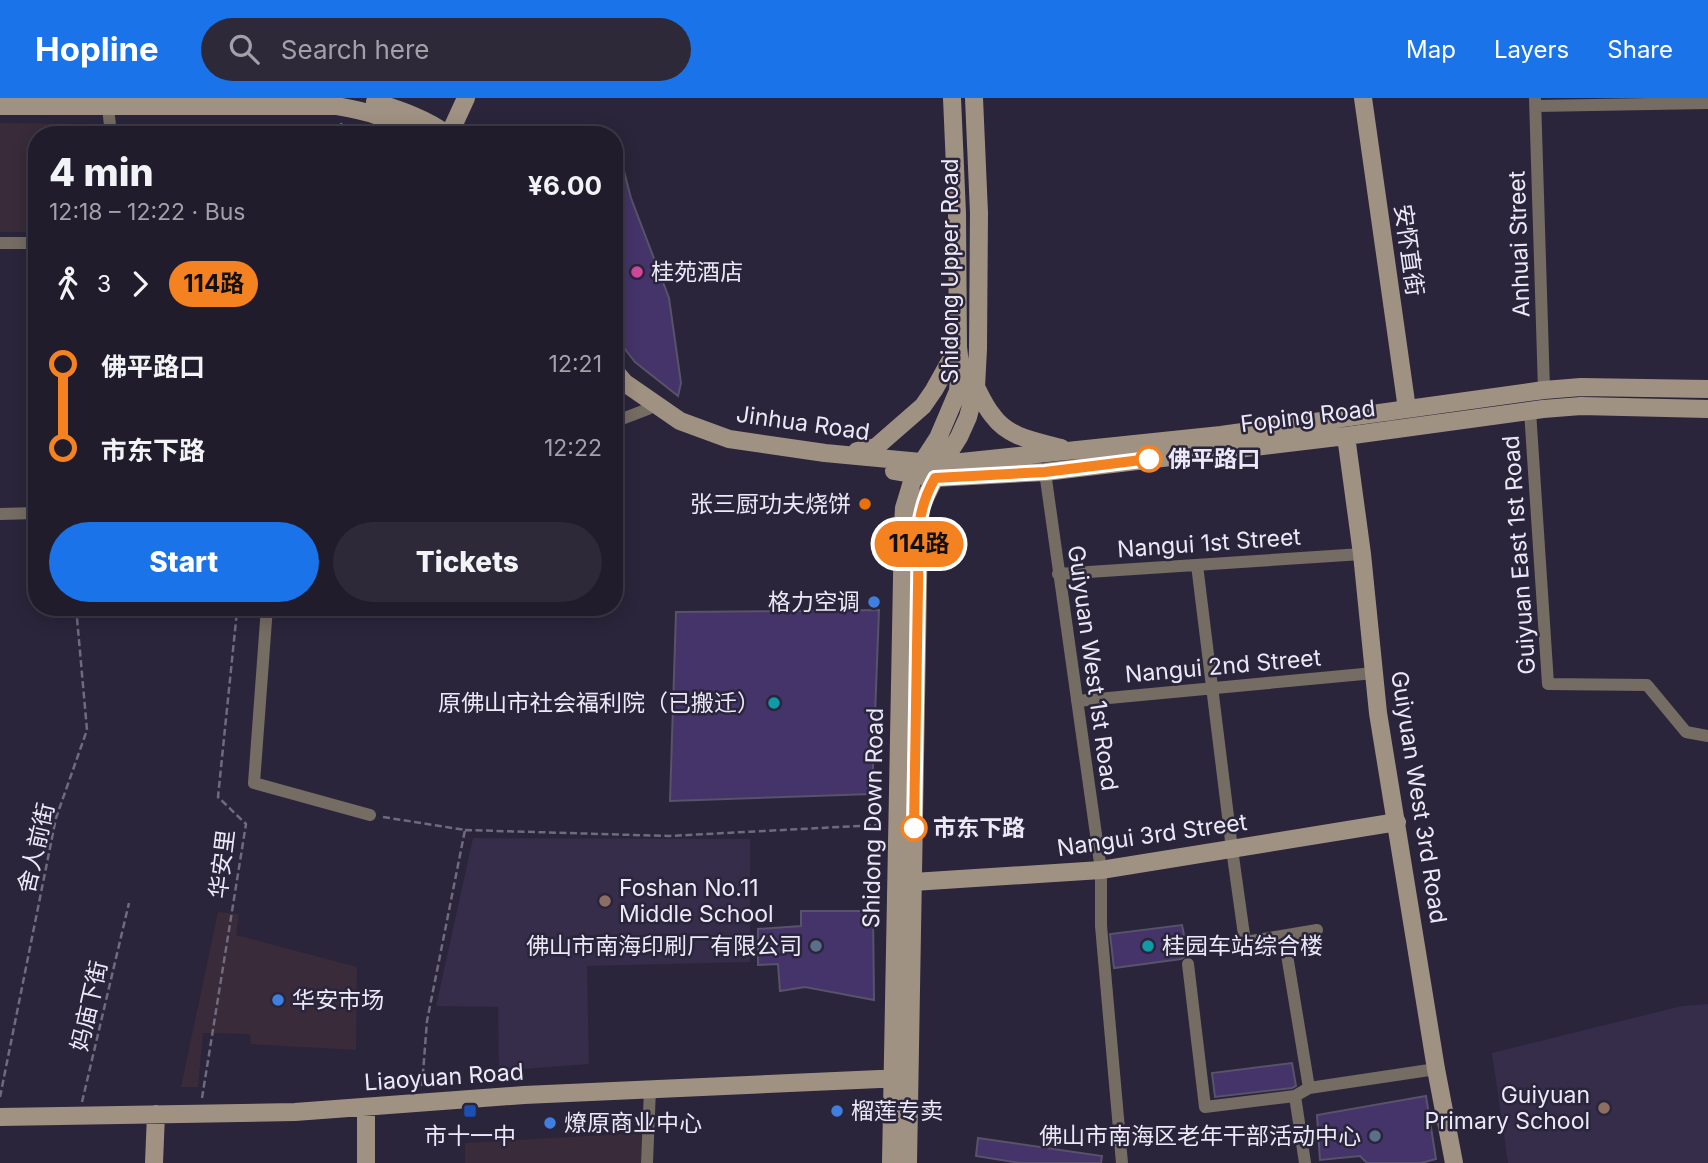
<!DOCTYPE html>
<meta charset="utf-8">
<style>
:root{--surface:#201c2c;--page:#2d2938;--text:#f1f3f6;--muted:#a2a1a9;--line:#3d3a48;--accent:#1a73e8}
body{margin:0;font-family:Inter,"Noto Sans SC",sans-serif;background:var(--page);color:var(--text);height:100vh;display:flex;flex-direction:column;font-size:26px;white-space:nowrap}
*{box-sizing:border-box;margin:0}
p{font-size:23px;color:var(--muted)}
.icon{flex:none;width:38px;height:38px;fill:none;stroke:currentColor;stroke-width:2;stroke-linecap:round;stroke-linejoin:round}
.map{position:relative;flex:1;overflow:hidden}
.details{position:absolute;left:28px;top:28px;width:595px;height:490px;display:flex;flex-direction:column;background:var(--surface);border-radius:28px;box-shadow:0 4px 18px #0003,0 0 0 2px var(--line)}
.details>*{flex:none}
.badge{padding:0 14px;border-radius:23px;font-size:24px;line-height:46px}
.map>.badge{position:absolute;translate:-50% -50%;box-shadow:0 0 0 4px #fff}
.legs{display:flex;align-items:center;gap:10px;height:77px;padding:0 21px;font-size:23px}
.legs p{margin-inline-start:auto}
.summary{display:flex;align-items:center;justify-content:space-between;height:119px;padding:0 21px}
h1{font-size:38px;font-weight:800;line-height:52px}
.action{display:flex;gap:14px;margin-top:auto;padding:14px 21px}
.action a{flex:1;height:80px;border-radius:42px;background:var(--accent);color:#fff;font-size:28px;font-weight:800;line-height:80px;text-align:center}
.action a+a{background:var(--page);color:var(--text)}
ul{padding:0 21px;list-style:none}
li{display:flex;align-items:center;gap:24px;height:84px;font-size:26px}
li i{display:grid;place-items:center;width:10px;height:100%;margin:0 9px;background:currentColor}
li i::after{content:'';width:18px;height:18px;margin:-9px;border:5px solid;border-radius:50%;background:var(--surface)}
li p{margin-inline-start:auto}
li:first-child i{background:linear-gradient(#0000 50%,currentColor 0)}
li:last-child i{background:linear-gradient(currentColor 50%,#0000 0)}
header{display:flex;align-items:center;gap:42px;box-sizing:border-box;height:98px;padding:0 35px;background:var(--accent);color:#fff}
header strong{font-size:33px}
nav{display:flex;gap:38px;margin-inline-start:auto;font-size:24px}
.search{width:490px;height:63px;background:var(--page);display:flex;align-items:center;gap:18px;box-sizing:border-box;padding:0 24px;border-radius:38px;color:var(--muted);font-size:26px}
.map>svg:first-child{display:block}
.commercial{fill:#392b39}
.built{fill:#352d49}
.building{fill:#443469;stroke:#58526a;stroke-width:2}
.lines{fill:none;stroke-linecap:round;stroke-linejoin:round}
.path{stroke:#6f6a7d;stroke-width:2.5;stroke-dasharray:7 3.5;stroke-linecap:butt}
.street{stroke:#756c63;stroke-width:12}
.secondary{stroke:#a09283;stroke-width:18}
.line-1-casing{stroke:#fff;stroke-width:16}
.line-1{stroke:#f58220;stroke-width:10}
.hotel-dot{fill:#d1479c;stroke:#2a253a;stroke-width:2.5}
.stop-1-dot{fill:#fff;stroke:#f58220;stroke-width:3.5}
.food-dot{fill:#e8710a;stroke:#2a253a;stroke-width:2.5}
.shop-dot{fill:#3f7fe0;stroke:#2a253a;stroke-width:2.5}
.culture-dot{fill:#0f9aa8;stroke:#2a253a;stroke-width:2.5}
.education-dot{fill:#8d6e63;stroke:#2a253a;stroke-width:2.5}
.service-dot{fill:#5c6f8a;stroke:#2a253a;stroke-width:2.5}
.transit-dot{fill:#1a4fb4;stroke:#2a253a;stroke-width:2.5}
.labels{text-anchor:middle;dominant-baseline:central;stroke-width:5;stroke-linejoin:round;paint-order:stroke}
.street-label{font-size:23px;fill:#ebe8f7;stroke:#2a253a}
.poi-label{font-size:23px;fill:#ebe8f7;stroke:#2a253a;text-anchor:start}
.stop-label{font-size:23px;font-weight:bold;fill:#ebe8f7;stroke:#2a253a;text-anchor:start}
</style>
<header>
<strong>Hopline</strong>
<div class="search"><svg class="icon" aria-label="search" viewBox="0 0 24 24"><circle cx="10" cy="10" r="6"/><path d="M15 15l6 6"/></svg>Search here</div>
<nav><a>Map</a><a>Layers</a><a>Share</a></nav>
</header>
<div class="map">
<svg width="1708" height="1065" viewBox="0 0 1708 1065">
<rect width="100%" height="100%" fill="#2a253a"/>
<!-- commercial -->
<path class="commercial" d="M0 25 87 26 88 37H37V134H0Z
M218 814 239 816 236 837 357 869 356 952 251 946 250 936 203 935 198 989H181Z
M642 1035 641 1065H465V1045Z"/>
<!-- built -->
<path class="built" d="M473 740 750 741V864L587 868 589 966 499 973 498 909 436 908Z
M1708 906V1065H1508L1492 955 1682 908Z"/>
<!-- building -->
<path class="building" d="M618 50 631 100 669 200 681 285 678 298 635 264 614 237V51Z
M879 512 872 696 670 703 676 514Z
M801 813H873L874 902 805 889 780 893 778 866 758 867V831L801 828Z
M1182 827 1188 857 1181 861 1114 870 1110 836Z
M1292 965 1296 988 1292 990 1215 999 1212 975Z
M1426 998 1436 1061 1421 1065H1367L1360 1058 1320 1062 1317 1017Z
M978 1040 1102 1058 1101 1065H1020L976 1058Z"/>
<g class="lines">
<!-- path -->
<path class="path" d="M341 25 344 37
M383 719 465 732 427 923 422 988
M465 732 669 738 877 727
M0 999 56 720 87 632 76 509
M202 1000 246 726 218 699 237 513 212 509
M82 1004 129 805"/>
<!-- street -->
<path class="street" d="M1535 0 1544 292
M1536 8 1708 5
M108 9 111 37
M0 145H37
M1530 313 1548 586 1647 587 1686 634 1708 638
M614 324 648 311
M1045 374 1101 772V828L1122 1065
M0 416 37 415
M1197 467 1232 751 1245 844 1317 832
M1058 476 1362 456
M267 509 254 685 370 717
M1077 603 1374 575
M1287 857 1309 990
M1188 866 1205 1009 1295 998 1309 990 1436 971
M1295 998 1305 1065
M647 1065 650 991"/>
<!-- secondary -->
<path class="secondary" d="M1363 0 1407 311
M375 4C400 12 427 21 448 37
M0 8H336C365 13 391 19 416 37
M449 37 466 0
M614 272 625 285 680 323 729 341 825 355 942 366 1221 337 1544 292 1581 289 1708 291
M976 289C981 299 986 310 993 318 1009 340 1036 343 1061 350
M1346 338 1362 456 1378 615 1436 971 1454 1065
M857 353 876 349 923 308 934 292 958 249
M894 373 935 380 1045 374 1346 338 1543 311 1581 308 1708 311
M913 784 1101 772 1397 724
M366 1010V1065
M0 1019 295 1014 524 997 902 980
M154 1065 156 1016
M891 1065 903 427 904 410 914 377 938 340 958 293 960 266 958 249 957 115 952 0
M908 1065 919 429 921 410 926 398 942 366 959 339 968 319 976 289 978 251 979 115 974 0"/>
</g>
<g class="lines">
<!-- line-1 casing -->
<g class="line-1-casing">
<path id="line-1" d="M914 730 919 429C921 410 926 396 935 380L1045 374 1149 361"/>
</g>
<!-- line-1 -->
<use href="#line-1" class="line-1"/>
</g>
<!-- markers -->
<circle class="hotel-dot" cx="637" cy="174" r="7"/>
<g class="stop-1-dot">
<circle cx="1149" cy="361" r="12"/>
<circle cx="914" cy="730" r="12"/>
</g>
<circle class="food-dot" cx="865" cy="406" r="7"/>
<g class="shop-dot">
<circle cx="874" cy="504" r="7"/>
<circle cx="278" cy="902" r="7"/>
<circle cx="837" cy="1013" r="7"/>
<circle cx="550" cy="1025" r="7"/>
</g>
<g class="culture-dot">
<circle cx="774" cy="605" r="7"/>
<circle cx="1148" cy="848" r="7"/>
</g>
<g class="education-dot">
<circle cx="605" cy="803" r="7"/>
<circle cx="1604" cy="1010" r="7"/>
</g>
<g class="service-dot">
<circle cx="816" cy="848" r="7"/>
<circle cx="1375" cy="1038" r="7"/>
</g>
<rect class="transit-dot" x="463" y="1006" width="14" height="14" rx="3.5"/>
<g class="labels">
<!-- street labels -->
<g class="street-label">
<text transform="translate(1519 146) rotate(-92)">Anhuai Street</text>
<text transform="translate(1409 152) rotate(82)">安怀直街</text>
<text transform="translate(950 173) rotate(-90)">Shidong Upper Road</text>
<text transform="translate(1308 318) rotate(-7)">Foping Road</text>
<text transform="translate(803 325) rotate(8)">Jinhua Road</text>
<text transform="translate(1209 445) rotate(-4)">Nangui 1st Street</text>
<text transform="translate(1519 457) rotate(-94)">Guiyuan East 1st Road</text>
<text transform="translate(1223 568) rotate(-5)">Nangui 2nd Street</text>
<text transform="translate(1093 570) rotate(82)">Guiyuan West 1st Road</text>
<text transform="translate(1419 699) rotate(81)">Guiyuan West 3rd Road</text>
<text transform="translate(873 720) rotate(-89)">Shidong Down Road</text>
<text transform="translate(1152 737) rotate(-8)">Nangui 3rd Street</text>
<text transform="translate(36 750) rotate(-77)">舍人前街</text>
<text transform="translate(222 766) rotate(-83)">华安里</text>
<text transform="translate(89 908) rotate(-77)">妈庙下街</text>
<text transform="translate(444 979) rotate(-4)">Liaoyuan Road</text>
</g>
<!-- poi labels -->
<g class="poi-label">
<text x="651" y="174">桂苑酒店</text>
<text x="851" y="406" text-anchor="end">张三厨功夫烧饼</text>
<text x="860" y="504" text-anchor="end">格力空调</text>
<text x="760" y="605" text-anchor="end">原佛山市社会福利院（已搬迁）</text>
<text x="619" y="790">Foshan No.11<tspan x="619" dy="26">Middle School</tspan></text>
<text x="802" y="848" text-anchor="end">佛山市南海印刷厂有限公司</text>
<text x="1162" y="848">桂园车站综合楼</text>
<text x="292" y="902">华安市场</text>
<text x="1590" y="997" text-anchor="end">Guiyuan<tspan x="1590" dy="26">Primary School</tspan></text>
<text x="851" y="1013">榴莲专卖</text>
<text x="564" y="1025">燎原商业中心</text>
<text x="470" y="1038" text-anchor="middle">市十一中</text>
<text x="1361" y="1038" text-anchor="end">佛山市南海区老年干部活动中心</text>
</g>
<!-- stop labels -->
<g class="stop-label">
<text x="1168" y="361">佛平路口</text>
<text x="933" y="730">市东下路</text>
</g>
</g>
</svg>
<b class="badge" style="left:919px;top:446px;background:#f58220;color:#111">114路</b>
<section class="details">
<div class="summary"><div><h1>4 min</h1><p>12:18 – 12:22 · Bus</p></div><b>¥6.00</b></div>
<div class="legs"><svg class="icon" aria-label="walk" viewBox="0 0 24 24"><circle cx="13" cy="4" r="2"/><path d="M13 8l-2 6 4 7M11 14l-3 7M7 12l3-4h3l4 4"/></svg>3<svg class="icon" aria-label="forward" viewBox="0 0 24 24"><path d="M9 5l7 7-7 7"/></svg><b class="badge" style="background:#f58220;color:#111">114路</b></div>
<ul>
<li><i style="color:#f58220"></i><b>佛平路口</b><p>12:21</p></li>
<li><i style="color:#f58220"></i><b>市东下路</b><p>12:22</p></li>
</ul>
<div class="action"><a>Start</a><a>Tickets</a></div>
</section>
</div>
